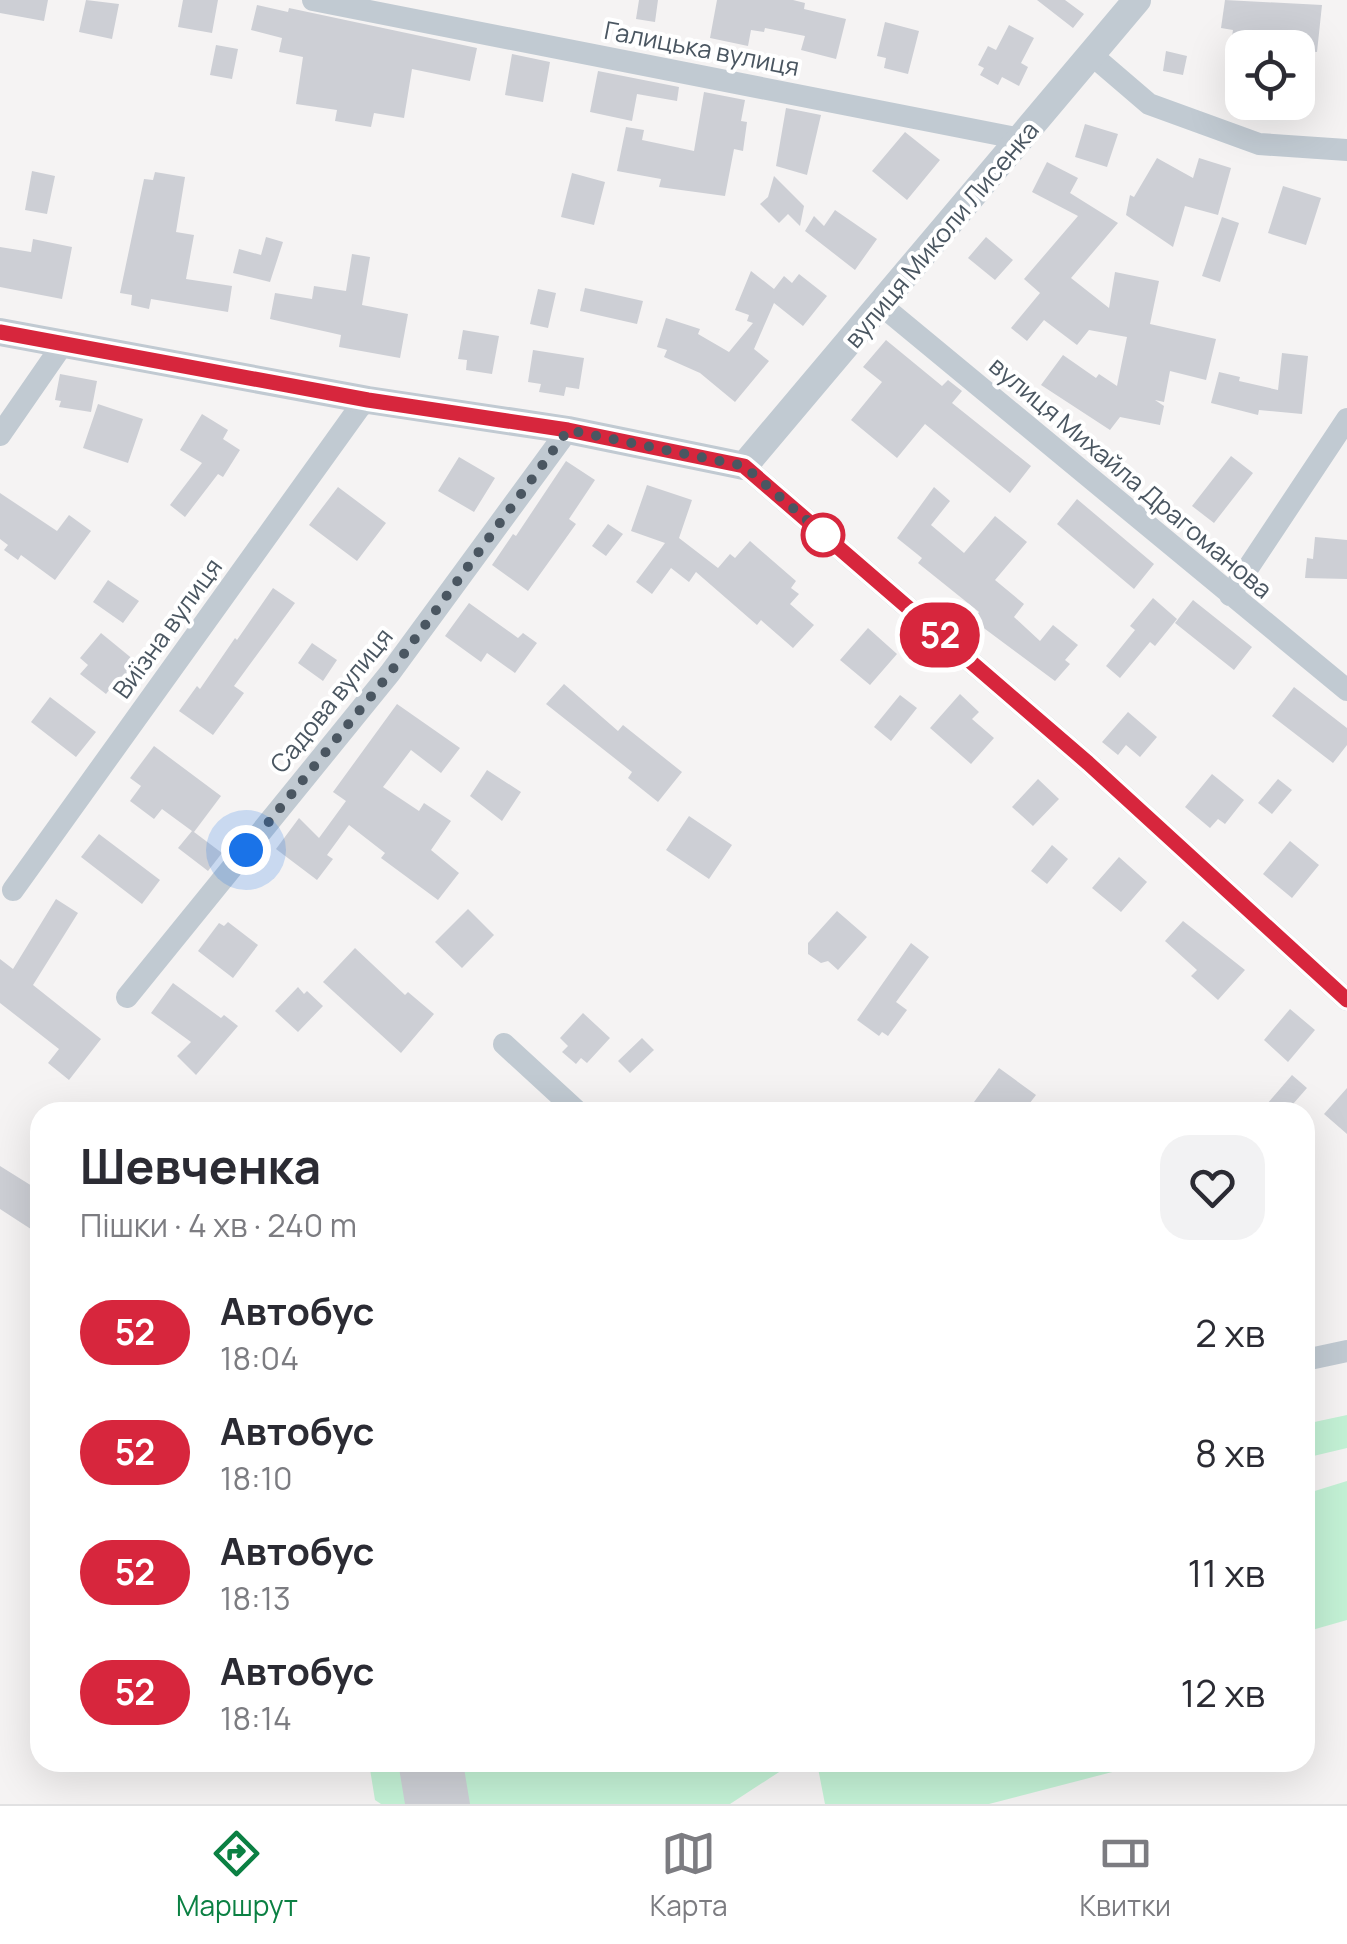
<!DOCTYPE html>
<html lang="uk">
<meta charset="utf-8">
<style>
:root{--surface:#fff;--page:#f2f2f3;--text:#2b2b33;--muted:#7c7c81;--line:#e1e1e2;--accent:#0b8043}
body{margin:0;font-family:Manrope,sans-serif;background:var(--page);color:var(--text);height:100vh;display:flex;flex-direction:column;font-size:38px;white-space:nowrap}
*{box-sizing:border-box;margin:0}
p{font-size:32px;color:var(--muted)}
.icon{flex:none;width:55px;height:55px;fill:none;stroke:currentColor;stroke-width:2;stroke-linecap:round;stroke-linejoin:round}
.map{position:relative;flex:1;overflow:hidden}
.panel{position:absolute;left:30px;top:1102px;width:1285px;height:670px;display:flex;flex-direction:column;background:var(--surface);border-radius:30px;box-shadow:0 10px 40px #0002}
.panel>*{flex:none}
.badge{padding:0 20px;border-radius:32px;font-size:35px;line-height:65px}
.controls{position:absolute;left:1225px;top:30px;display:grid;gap:20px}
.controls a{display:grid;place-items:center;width:90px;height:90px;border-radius:20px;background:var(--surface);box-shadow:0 10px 40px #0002;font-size:50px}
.you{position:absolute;width:50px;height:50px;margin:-25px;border:8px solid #fff;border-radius:50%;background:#1a73e8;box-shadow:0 0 0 15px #1a73e833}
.map>.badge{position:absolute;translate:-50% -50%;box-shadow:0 0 0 5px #fff}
.round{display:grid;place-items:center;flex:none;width:105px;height:105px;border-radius:30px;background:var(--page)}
.overview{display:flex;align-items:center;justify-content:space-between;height:170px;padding:0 50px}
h1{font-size:48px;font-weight:700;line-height:75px}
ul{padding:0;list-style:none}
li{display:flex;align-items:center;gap:30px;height:120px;padding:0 50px}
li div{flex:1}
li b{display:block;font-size:38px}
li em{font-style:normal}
li .badge{min-width:110px;font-weight:700;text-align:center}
.menu{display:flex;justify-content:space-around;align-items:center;height:140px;border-top:2px solid var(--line);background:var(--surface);font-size:28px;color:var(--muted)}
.menu a{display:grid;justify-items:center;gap:5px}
.menu .active{color:var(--accent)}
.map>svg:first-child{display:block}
.green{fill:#c3f1d5}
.building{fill:#cdcfd5}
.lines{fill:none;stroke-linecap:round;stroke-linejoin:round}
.minor{stroke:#c1cad2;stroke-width:22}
.tertiary{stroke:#c1cad2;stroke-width:28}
.line-casing{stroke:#fff;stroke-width:22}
.line{stroke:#d7263d;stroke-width:15}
.walk{stroke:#4a5661;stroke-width:10;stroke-dasharray:0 18}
.stop-dot{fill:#fff;stroke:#d7263d;stroke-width:5}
.labels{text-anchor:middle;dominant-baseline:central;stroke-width:8;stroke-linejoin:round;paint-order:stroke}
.street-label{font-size:25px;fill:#4a5661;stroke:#fff}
</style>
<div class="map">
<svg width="1347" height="1804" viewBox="0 0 1347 1804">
<rect width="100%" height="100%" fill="#f5f3f3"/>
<!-- green -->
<path class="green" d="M1347 1415V1448L1305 1458V1424Z
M1347 1481V1620L1305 1632V1494Z
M369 1763H793L730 1804H381L375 1800Z
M817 1763V1762L1147 1763 989 1804H825Z"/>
<!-- building -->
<path class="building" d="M0 0H48L44 21 0 13Z
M86 0 119 4 112 39 79 32Z
M183 0H218L212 33 178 27Z
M639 0H658L655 22 636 19Z
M717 0H793L805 3 804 9 846 19 836 59 801 50 805 36 765 28 764 32 751 30 748 46 710 38Z
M1037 0H1065L1084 14 1073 28Z
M1225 0 1322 5 1317 52 1231 42 1233 30 1221 28Z
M257 5 288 12 289 8 477 48 470 81 412 69 404 118 374 113 371 127 335 121 337 110 296 104 303 57 279 52 282 38 251 30Z
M885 22 919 31 908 74 884 68 886 58 877 56Z
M1009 25 1034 38 1021 63 1028 67 1019 86 1002 77 998 85 980 75 984 68 978 65 988 46 996 50Z
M216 45 238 49 232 79 210 75Z
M1166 51 1187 56 1183 75 1163 71Z
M512 54 550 62 543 102 505 95Z
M598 71 679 87 677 101 637 94 632 121 590 112Z
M704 92 745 100 741 121 747 122 743 151 734 149 725 196 659 187 661 179 617 171 626 127 644 130 642 140 694 151Z
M786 108 821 115 807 175 776 166Z
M1085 124 1118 134 1107 167 1075 157Z
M905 132 940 160 907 200 872 171Z
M1157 158 1193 178 1199 158 1231 168 1218 215 1185 206 1173 247 1126 215 1130 195 1134 197Z
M1047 162 1078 178 1070 193 1118 223 1071 278 1109 308 1115 272 1159 281 1150 324 1216 339 1206 380 1170 371 1164 402 1155 400 1164 406 1160 425 1120 417 1110 430 1041 385 1063 355 1096 378 1099 374 1117 386 1127 337 1089 330 1077 345 1044 320 1027 341 1011 328 1040 293 1024 279 1078 216 1032 192Z
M32 171 55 176 47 214 25 210Z
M155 172 185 177 176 232 194 235 186 279 232 286 228 312 151 299 149 309 131 305 132 295 120 293 144 179 153 180Z
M572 173 605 182 594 225 561 217Z
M774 176 804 206 800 226 788 214 779 223 760 204 768 197Z
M1283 186 1321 198 1306 245 1268 233Z
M835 210 877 239 855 270 805 231 814 216 824 226Z
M1222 217 1239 223 1220 282 1202 276Z
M266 237 283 242 270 282 233 273 239 249 261 255Z
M986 237 1013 260 995 280 968 258Z
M33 239 72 247 62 299 0 287V247L31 252Z
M352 254 370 257 362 305 408 314 400 358 339 347 341 335 270 319 275 293 312 299 314 286 346 291Z
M751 271 774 289 784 276 792 283 799 274 827 296 803 326 774 303 754 349 769 361 735 402 700 373 664 357 667 350 657 347 666 318 700 329 698 334 729 352 753 323 747 321 749 315 735 310Z
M585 288 643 301 637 324 580 311Z
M538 289 556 293 548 328 530 324Z
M463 330 499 336 492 374 466 370 467 360 458 359Z
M886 340 942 386 948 380 962 391 952 403 1031 466 1010 493 925 424 897 458 851 420 882 382 863 367Z
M533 350 584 358 579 389 566 387 564 396 539 392 541 384 528 382Z
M1282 353 1308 356 1302 414 1259 410 1258 415 1211 403 1219 372 1240 377 1239 381 1278 390Z
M60 374 97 381 91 412 59 407 61 401 55 400Z
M98 404 143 419 128 463 83 448Z
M202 414 228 430 223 439 240 450 223 477 218 474 185 517 170 505 202 463 180 450Z
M1231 456 1253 473 1214 523 1192 506Z
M459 457 495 478 474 512 438 491Z
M566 461 595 480 569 519 576 524 528 591 492 565 513 534 516 536Z
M647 485 692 500 679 538 718 568 730 554 735 558 750 541 796 581 791 588 799 594 790 604 814 625 793 648 761 620 757 625 696 572 689 582 671 568 652 594 636 582 665 543 631 531Z
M338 487 386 523 357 561 309 525Z
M934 487 950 501 931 525 964 553 995 516 1027 542 995 580 1024 604 1014 617 1040 641 1053 625 1078 645 1065 660 1070 664 1055 681 973 620 979 612 918 563 922 558 897 538Z
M0 493 57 531 69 515 91 531 55 580 21 555 18 560 4 550 8 545 0 539Z
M1077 499 1154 564 1134 589 1057 524Z
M608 524 623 534 606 556 592 546Z
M1315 537 1347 540V579L1305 578 1307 558 1313 559Z
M108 580 139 601 123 623 93 602Z
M273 588 295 603 234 686 244 693 213 735 179 711 197 686 200 689 235 638 237 640Z
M1153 598 1177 619 1155 646 1150 642 1120 678 1106 666 1135 630 1130 626Z
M1193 600 1252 647 1234 670 1175 623Z
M469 603 518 638 523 633 537 643 515 673 487 653 481 662 445 636Z
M868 628 897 654 870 685 840 660Z
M101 633 140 665 120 691 113 685 106 694 80 674 88 665 80 658Z
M312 643 337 660 323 681 298 663Z
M564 684 618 731 623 725 682 772 658 802 628 778 632 772 546 704Z
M1294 687 1347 728V745L1333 763 1272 716Z
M960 694 979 712 972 719 994 738 971 764 930 728Z
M900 695 917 708 891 741 874 727Z
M50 697 96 732 76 757 31 722Z
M397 704 460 748 441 773 411 750 383 787 419 811 424 803 451 821 431 850 459 873 438 900 381 858 385 853 349 825 327 855 333 859 317 880 276 849 299 818 319 838 346 801 333 792Z
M1128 712 1157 737 1140 757 1126 745 1118 755 1102 742Z
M154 746 221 796 194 832 222 853 208 871 178 848 192 831 162 809 154 819 130 801 141 786 130 778Z
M487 770 521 792 502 821 470 796Z
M1212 774 1244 800 1225 824 1218 819 1210 828 1185 807Z
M1038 779 1059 799 1033 826 1012 807Z
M1278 779 1292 790 1272 814 1258 803Z
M689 816 732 845 709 879 666 850Z
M99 834 160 880 142 904 81 857Z
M1290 841 1319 865 1292 898 1263 874Z
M1052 845 1068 859 1047 884 1031 871Z
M1119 857 1147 882 1121 912 1092 888Z
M56 899 78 913 33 985 101 1039 69 1080 48 1063 59 1049 0 1003V959L13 969Z
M468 909 494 935 462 968 435 942Z
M837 911 867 937 838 970 828 961 821 963 808 954V943Z
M1183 921 1245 970 1218 1000 1191 976 1197 970 1165 941Z
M228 922 258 945 233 978 198 951 219 923 224 926Z
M911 943 929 957 896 1002 907 1010 888 1036 882 1032 879 1036 857 1020Z
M355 948 405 995 408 992 434 1014 401 1053 323 982Z
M173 983 221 1018 224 1015 238 1026 196 1075 177 1056 191 1042 151 1013Z
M298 987 304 994 307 991 323 1006 298 1032 275 1011Z
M1290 1009 1315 1030 1288 1062 1264 1040Z
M583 1013 610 1038 587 1063 581 1058 576 1064 562 1052 568 1046 560 1038Z
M642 1038 654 1050 630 1073 618 1061Z
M999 1068 1036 1095 1023 1112H989L974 1102Z
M1292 1075 1307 1088 1286 1112H1260Z
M1347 1088V1134L1324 1114Z
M0 1166 40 1191V1235L0 1209Z
M398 1762H463L470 1804H405Z"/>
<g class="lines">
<!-- minor -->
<path class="minor" d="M313 0 1021 139
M1093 56 1149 104 1259 144 1347 150
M881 305 1347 690
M0 435 63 344
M744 466 1088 763 1347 1000
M1230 595 1347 419
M13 890 359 408 368 400
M127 997 390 673 568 430
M504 1044 578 1112
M1305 1360 1347 1351"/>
<!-- tertiary -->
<path class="tertiary" d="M0 332 368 400 568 430 744 466 1137 0"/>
</g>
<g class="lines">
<!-- line casing -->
<g class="line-casing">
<path id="line" d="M0 332 368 400 568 430 744 466 1088 763 1347 1000"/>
</g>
<!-- line -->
<use href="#line" class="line"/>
<!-- walk -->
<path class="walk" d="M246 850 390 673 568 430 744 466 830 540 823 535"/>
</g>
<!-- markers -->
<circle class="stop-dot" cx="823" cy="535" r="20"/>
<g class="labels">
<!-- street labels -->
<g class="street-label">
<text transform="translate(702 48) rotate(11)">Галицька вулиця</text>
<text transform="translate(941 234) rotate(-50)">вулиця Миколи Лисенка</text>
<text transform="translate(1131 477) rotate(40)">вулиця Михайла Драгоманова</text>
<text transform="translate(167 628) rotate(-54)">Виїзна вулиця</text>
<text transform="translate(331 700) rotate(-51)">Садова вулиця</text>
</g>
</g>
</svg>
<div class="controls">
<a><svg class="icon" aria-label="locate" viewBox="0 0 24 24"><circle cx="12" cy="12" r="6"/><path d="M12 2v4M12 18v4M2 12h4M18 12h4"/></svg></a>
</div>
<div class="you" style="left:246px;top:850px"></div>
<b class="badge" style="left:940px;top:635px;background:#d7263d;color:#fff">52</b>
<section class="panel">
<div class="overview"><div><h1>Шевченка</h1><p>Пішки · 4 хв · 240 m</p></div><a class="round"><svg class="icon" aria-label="heart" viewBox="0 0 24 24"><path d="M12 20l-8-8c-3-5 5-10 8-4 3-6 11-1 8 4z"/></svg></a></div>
<ul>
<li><span class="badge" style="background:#d7263d;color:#fff">52</span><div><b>Автобус</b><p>18:04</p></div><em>2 хв</em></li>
<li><span class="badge" style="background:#d7263d;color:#fff">52</span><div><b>Автобус</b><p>18:10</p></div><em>8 хв</em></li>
<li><span class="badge" style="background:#d7263d;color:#fff">52</span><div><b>Автобус</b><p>18:13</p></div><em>11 хв</em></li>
<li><span class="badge" style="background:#d7263d;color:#fff">52</span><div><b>Автобус</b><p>18:14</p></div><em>12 хв</em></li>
</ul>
</section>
</div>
<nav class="menu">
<a class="active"><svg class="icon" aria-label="directions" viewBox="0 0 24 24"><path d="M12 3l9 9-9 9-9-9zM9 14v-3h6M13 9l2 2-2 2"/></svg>Маршрут</a>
<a><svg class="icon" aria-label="map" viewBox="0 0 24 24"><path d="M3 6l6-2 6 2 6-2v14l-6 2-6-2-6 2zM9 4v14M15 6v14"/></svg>Карта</a>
<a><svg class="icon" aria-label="tickets" viewBox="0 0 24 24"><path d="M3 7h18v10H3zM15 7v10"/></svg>Квитки</a>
</nav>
